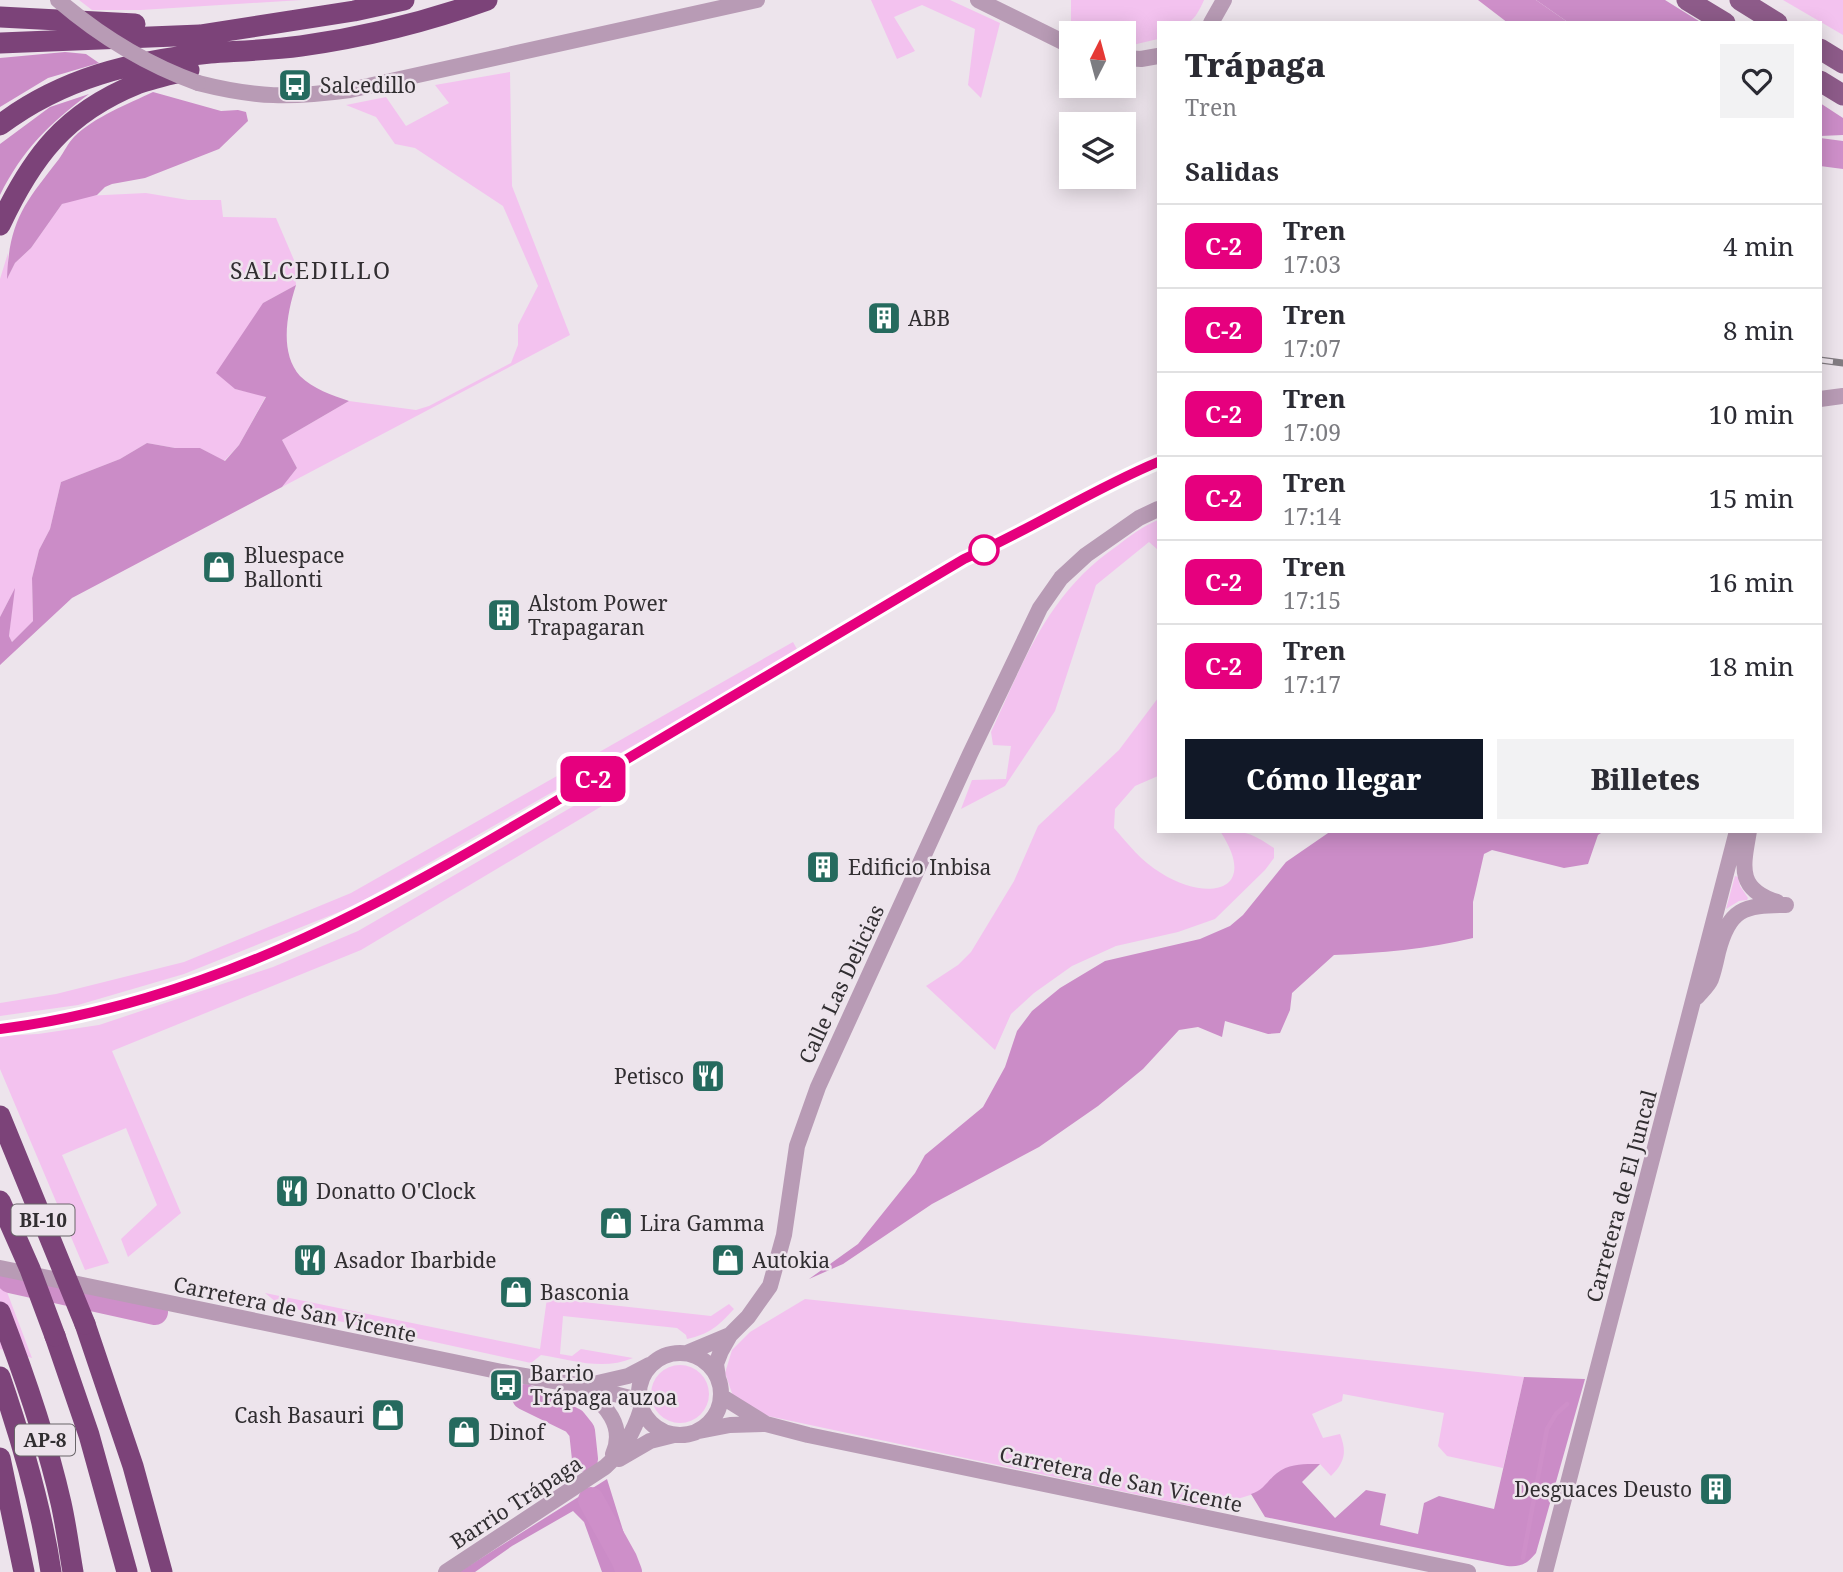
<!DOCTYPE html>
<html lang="es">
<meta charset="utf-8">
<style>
:root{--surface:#fff;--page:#f2f2f3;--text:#2b2b33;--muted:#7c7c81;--line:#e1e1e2;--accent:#111827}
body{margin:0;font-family:"Noto Serif",serif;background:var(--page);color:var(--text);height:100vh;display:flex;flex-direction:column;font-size:26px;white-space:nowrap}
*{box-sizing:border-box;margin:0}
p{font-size:23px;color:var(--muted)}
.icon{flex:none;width:38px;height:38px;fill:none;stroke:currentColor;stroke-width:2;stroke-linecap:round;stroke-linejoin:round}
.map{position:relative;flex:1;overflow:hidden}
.panel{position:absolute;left:1157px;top:21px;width:665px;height:812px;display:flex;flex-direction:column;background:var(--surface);border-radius:0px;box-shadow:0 4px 18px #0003}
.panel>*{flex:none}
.badge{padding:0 14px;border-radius:10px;font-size:24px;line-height:46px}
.needle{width:46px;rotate:6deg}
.fabs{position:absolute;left:1059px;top:21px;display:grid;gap:14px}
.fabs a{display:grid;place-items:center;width:77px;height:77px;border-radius:0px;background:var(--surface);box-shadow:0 4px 18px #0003;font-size:35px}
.map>.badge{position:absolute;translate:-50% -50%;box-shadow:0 0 0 4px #fff}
h2{padding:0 28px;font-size:26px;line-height:63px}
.round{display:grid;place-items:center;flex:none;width:74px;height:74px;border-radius:0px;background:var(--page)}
.overview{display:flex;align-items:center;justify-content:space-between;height:119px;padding:0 28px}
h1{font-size:33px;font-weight:800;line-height:52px}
.primary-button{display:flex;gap:14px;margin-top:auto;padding:14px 28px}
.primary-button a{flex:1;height:80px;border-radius:0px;background:var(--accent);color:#fff;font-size:28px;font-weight:800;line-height:80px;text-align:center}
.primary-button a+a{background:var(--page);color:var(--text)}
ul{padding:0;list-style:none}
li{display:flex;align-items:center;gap:21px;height:84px;padding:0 28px;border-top:2px solid var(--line)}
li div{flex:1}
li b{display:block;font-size:26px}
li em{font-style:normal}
li .badge{min-width:77px;font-weight:700;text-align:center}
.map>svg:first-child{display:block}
.green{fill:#f3c2ef}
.forest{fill:#cb8cc7}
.water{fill:#ce8fc9}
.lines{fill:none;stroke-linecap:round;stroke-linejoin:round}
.stream{stroke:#ce8fc9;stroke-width:4.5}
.river{stroke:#ce8fc9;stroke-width:26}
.minor{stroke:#b89bb5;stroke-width:16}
.major{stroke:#8d5b89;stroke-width:21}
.highway{stroke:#7c4379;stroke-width:21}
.rail-casing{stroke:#827c82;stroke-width:7}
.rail{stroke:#ede4ec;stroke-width:4.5;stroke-dasharray:13;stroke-linecap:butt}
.minor-bridge{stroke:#b89bb5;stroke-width:16}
.highway-bridge{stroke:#7c4379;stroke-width:21}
.line-casing{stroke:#fff;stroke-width:16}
.line{stroke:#e6007e;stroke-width:10}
.stop-dot{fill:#fff;stroke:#e6007e;stroke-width:3.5}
.labels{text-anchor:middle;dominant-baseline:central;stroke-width:5;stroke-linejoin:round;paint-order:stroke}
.shield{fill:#ede4ec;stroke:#696569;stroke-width:2}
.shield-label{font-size:19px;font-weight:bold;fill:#312e31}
.poi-label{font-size:21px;fill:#312e31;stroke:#ede4ec;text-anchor:start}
.street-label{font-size:21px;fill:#312e31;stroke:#ede4ec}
.neighbourhood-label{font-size:23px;letter-spacing:2px;fill:#312e31;stroke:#ede4ec}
</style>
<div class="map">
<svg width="1843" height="1572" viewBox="0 0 1843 1572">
<rect width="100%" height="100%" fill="#ede4ec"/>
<!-- green -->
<path class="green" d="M79 0H302L141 10H92Z
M871 0H950L1000 23 981 98 968 85 975 29 922 5 894 17 915 51 897 59Z
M1071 0H1204C1191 29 1188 23 1158 23V39L1124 47V33H1071Z
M1783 0H1843V35Z
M510 72 512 186 570 335 282 487 297 468 282 440 349 401 416 410 429 406 511 363 518 345V325L538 286 503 206 415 148 395 144 376 117 346 105 386 97 406 126 449 103 435 85Z
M146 193 188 200H221L223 217 276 218 294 260 296 285 263 303 235 389 266 396 239 445 224 461 200 448H175L147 443 120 459 61 482 50 529 39 550 32 578 33 621 12 642 9 636 14 590 0 617V279L8 253V277L15 263 31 248 62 204 84 196Z
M1158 520V550L1149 542 1096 585 1055 711 1005 786 961 809 972 780 1006 779 1011 746 993 745 991 732C1025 659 1048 593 1117 546 1130 536 1143 526 1158 520Z
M793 642 798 651 354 906 184 974 78 1005 0 1016V1003L56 994 184 962 351 893Z
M1158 698V776L1135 786 1115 809 1114 828C1128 844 1142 862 1161 873 1206 902 1261 893 1220 831 1247 831 1251 833 1274 848V858L1265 870 1215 919 1178 932 1116 946 1072 966 1034 993 1011 1014 995 1050 926 986 958 965 971 952 1014 881 1038 826 1119 750Z
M610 785 617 797 361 950 112 1051 181 1213 128 1257 121 1239 157 1205 126 1128 62 1155 109 1263 85 1270 0 1069V1036L38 1034 99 1025 273 967 358 931Z
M1735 876 1738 877 1740 886 1748 898 1747 900 1739 901 1726 909Z
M0 1283 4 1284 32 1358 0 1349Z
M265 1293 540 1349 547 1298 711 1316 729 1304 734 1309C718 1326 710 1334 687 1339L686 1335 677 1328 563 1316 560 1354 572 1356 581 1349 633 1358C603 1371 572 1360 541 1355L531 1363 320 1317 276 1302Z
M805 1299 1524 1377 1503 1468 1447 1456 1438 1446 1444 1413 1343 1394 1342 1401 1312 1414 1323 1438 1340 1434C1347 1452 1345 1462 1331 1476L1320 1464 1278 1472 1260 1492 1205 1509 758 1414 734 1399 725 1373 732 1350 750 1332Z
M651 1394a29 29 0 1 1 58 0a29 29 0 1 1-58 0Z"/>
<!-- forest -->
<path class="forest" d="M1536 0H1665L1702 23H1569Z
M65 52 86 54 99 63 48 78 0 107V58Z
M153 92 221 111 238 110 246 112 248 121 219 149 145 178 112 184 105 187 97 195 62 204 31 248 15 263 7 279C9 220 25 203 59 159 64 152 68 143 74 137 94 117 128 104 153 92Z
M89 94C49 124 23 149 0 195V144L50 107Z
M1820 103 1843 118V135L1820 136Z
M296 285C287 313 279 352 300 376 313 389 332 395 349 401L282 440 297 468 282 487 72 598 0 665V617L15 588 9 636 12 642 33 621 32 578 39 550 50 529 61 482 120 459 147 443 175 448H200L225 461 239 445 266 397 235 389 216 373 263 303Z
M1331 831H1604L1598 835 1588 864 1564 868 1492 850 1484 854 1473 902V938C1428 949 1380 953 1334 955L1292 993 1290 1010 1280 1033 1268 1034 1225 1021 1222 1037 1198 1027 1179 1030 1143 1069 1098 1106 1039 1147 932 1204 843 1264 809 1279 858 1244 915 1173 925 1155 983 1107 1005 1067 1017 1031 1032 1011 1060 988 1105 961 1200 939 1230 926 1243 915 1286 862Z
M1524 1377 1585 1379 1536 1553C1527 1564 1521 1567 1507 1566L1265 1517 1251 1494C1263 1491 1267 1481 1277 1473 1290 1463 1305 1464 1320 1464L1302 1482 1335 1518 1366 1490 1386 1494 1380 1525 1418 1534 1424 1503 1439 1496 1494 1509Z
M607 1479 636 1572H602L584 1522 573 1511 512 1546 475 1572H459Z"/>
<!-- water -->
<path class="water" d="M1478 0H1536L1569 23H1508Z
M1820 138 1843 141V169L1820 166Z"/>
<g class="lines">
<!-- stream -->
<path class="stream" d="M1523 1558 1547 1429 1556 1414 1567 1404"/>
<!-- river -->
<path class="river" d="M10 1280 155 1312
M525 1397 574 1421 582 1431 585 1459
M591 1500 624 1559 629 1572"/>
<!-- minor -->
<path class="minor" d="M978 0 1071 46
M1211 23 1224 0
M1124 58 1141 59 1158 56
M198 83C257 98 290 98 350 90L757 0
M1820 399 1843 396
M1749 831C1743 866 1736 889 1777 902
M1697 997C1701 992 1708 986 1711 979 1714 971 1716 961 1718 952 1729 909 1743 905 1786 905
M0 1268 502 1372 583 1386 638 1400
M639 1394a41 41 0 1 1 82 0a41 41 0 1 1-82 0Z
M687 1353 730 1335
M718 1378 716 1364 721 1351 730 1335 748 1317 770 1286 784 1235 797 1146 818 1087 970 754 1040 608 1061 578 1086 555 1139 518 1158 509
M589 1385 628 1376 649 1365
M585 1388C605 1405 626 1426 613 1454
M721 1396 766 1424 808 1435 1468 1572
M699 1431 730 1425 763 1424
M619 1459 650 1441 674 1435
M446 1572 605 1467C623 1451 634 1432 641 1409
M1545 1572 1737 831"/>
<!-- major -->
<path class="major" d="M1687 0 1725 23
M1740 0 1777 23
M1820 49 1843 63
M1820 81 1843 95"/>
<!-- highway -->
<path class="highway" d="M0 17 135 24
M0 43 200 35 354 11 404 0
M0 125C62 78 133 61 210 53 240 51 271 50 301 46 365 37 426 22 487 0
M0 225C32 157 65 113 137 84 153 78 172 74 189 70
M0 1312C24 1374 46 1437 61 1503 66 1525 69 1549 73 1572
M85 1324 133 1466 162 1572
M55 1336 89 1435 127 1572
M0 1377C22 1441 41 1505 51 1572
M0 1458 24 1572"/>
<!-- rail casing -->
<g class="rail-casing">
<path id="rail" d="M1820 360 1843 363
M0 1029C223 1002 411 888 600 775 721 703 843 631 964 559 1030 529 1091 490 1158 462"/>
</g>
<!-- rail -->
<use href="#rail" class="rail"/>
<!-- minor-bridge -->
<path class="minor-bridge" d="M58 0C100 36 145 64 198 83"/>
<!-- highway-bridge -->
<path class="highway-bridge" d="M0 1116 85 1324
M0 1201 30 1269 55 1336"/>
</g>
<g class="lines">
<!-- line casing -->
<g class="line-casing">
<path id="line" d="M0 1029C225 1001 410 888 600 775 721 703 842 631 964 559 1030 530 1091 490 1158 462"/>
</g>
<!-- line -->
<use href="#line" class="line"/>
</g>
<!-- icons -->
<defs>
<g id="bus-square" transform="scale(1.75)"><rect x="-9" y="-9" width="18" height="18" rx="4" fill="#256a5e" stroke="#ede4ec"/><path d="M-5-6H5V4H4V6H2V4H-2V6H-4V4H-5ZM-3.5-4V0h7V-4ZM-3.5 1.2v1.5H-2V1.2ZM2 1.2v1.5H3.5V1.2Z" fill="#fff"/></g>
<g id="building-square" transform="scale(1.75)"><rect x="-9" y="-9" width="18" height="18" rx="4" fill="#256a5e" stroke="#ede4ec"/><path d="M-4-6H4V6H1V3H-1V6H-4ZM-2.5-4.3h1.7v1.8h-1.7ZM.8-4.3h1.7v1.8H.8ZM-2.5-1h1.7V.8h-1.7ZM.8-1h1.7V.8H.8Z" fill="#fff"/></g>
<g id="shop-square" transform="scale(1.75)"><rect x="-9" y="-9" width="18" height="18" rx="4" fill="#256a5e" stroke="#ede4ec"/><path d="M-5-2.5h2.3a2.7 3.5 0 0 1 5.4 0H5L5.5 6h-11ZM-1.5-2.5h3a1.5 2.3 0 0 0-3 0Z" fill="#fff"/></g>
<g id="restaurant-square" transform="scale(1.75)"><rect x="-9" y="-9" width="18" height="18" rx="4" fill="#256a5e" stroke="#ede4ec"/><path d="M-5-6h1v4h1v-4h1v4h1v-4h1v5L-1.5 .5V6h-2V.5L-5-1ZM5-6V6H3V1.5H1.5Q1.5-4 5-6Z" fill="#fff"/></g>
</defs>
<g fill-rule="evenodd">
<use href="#bus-square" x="295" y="85"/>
<use href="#building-square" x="884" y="318"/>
<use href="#shop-square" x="219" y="567"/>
<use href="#building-square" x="504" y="615"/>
<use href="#building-square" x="823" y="867"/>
<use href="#restaurant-square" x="708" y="1076"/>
<use href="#restaurant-square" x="292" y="1191"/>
<use href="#shop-square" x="616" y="1223"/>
<use href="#restaurant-square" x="310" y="1260"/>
<use href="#shop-square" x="728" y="1260"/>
<use href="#shop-square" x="516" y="1292"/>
<use href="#bus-square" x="506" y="1385"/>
<use href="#shop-square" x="388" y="1415"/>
<use href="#shop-square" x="464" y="1432"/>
<use href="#building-square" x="1716" y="1489"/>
</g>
<!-- markers -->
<circle class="stop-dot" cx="984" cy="550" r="14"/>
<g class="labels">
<!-- shield labels -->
<g class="shield">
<rect x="11.5" y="1204.5" width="63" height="31" rx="5"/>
<rect x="15" y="1424.5" width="60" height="31" rx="5"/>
</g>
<g class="shield-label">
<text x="43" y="1220">BI-10</text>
<text x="45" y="1440">AP-8</text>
</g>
<!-- poi labels -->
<g class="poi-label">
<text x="320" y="85">Salcedillo</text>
<text x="908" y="318">ABB</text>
<text x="244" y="555">Bluespace<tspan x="244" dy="24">Ballonti</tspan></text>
<text x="528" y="603">Alstom Power<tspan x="528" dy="24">Trapagaran</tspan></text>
<text x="848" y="867">Edificio Inbisa</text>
<text x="684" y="1076" text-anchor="end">Petisco</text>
<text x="316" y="1191">Donatto O'Clock</text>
<text x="640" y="1223">Lira Gamma</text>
<text x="334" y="1260">Asador Ibarbide</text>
<text x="752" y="1260">Autokia</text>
<text x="540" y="1292">Basconia</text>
<text x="530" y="1373">Barrio<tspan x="530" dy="24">Trápaga auzoa</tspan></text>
<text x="364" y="1415" text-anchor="end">Cash Basauri</text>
<text x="489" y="1432">Dinof</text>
<text x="1692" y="1489" text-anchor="end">Desguaces Deusto</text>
</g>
<!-- street labels -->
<g class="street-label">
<text transform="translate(841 984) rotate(-65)">Calle Las Delicias</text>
<text transform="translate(1621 1196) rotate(-75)">Carretera de El Juncal</text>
<text transform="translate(295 1309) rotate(12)">Carretera de San Vicente</text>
<text transform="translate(1121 1479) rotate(12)">Carretera de San Vicente</text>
<text transform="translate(516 1502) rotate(-33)">Barrio Trápaga</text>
</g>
<!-- neighbourhood labels -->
<g class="neighbourhood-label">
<text x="311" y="270">SALCEDILLO</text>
</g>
</g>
</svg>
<div class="fabs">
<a><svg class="needle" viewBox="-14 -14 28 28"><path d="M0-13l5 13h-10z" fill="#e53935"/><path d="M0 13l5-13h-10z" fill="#7c7c81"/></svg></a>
<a><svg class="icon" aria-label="layers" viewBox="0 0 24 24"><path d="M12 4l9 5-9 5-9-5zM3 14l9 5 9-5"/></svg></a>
</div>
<b class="badge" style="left:593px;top:779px;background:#e6007e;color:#fff">C-2</b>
<section class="panel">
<div class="overview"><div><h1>Trápaga</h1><p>Tren</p></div><a class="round"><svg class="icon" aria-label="heart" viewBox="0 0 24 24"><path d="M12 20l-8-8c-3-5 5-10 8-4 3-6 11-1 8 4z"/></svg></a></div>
<h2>Salidas</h2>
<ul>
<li><span class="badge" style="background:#e6007e;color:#fff">C-2</span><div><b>Tren</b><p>17:03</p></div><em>4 min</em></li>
<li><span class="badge" style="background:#e6007e;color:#fff">C-2</span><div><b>Tren</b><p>17:07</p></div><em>8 min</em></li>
<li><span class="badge" style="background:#e6007e;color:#fff">C-2</span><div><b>Tren</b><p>17:09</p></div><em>10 min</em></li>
<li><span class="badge" style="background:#e6007e;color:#fff">C-2</span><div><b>Tren</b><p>17:14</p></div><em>15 min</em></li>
<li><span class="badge" style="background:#e6007e;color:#fff">C-2</span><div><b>Tren</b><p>17:15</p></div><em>16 min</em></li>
<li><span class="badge" style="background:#e6007e;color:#fff">C-2</span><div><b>Tren</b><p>17:17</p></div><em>18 min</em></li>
</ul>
<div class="primary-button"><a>Cómo llegar</a><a>Billetes</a></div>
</section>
</div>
